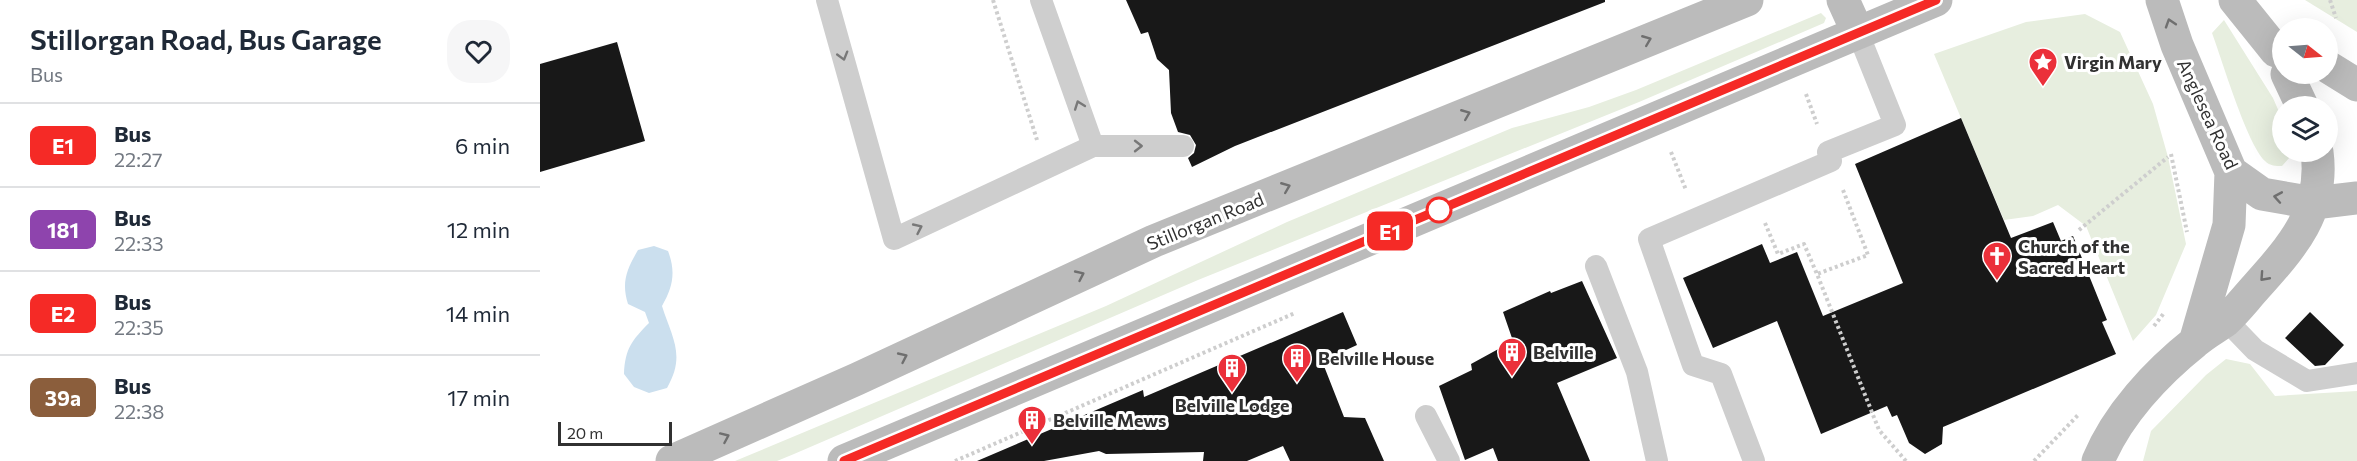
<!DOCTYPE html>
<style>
:root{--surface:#fff;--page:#f6f6f7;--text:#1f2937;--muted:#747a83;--line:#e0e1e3}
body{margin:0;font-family:Commissioner,sans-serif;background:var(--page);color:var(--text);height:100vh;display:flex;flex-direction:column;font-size:22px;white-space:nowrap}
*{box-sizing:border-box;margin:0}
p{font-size:20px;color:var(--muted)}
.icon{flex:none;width:33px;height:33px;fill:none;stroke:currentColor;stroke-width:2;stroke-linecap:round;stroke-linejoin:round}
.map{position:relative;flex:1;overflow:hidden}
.drawer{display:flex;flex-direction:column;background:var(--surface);width:540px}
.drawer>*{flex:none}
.badge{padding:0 12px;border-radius:9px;font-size:21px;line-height:39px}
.needle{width:39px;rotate:107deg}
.fabs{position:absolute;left:1732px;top:18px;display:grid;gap:12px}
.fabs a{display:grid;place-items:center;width:66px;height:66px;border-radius:50%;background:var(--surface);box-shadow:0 6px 24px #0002;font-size:30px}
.scale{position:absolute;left:18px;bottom:15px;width:114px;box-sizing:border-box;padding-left:6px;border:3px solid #313131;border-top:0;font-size:16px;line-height:21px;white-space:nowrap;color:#313131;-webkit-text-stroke:4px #fff;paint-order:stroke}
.map>.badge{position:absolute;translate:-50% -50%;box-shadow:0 0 0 3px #fff}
.round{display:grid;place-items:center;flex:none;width:63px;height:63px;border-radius:24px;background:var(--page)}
.headline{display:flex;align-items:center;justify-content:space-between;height:102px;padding:0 30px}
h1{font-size:28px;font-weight:600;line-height:45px}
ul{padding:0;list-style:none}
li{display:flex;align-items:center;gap:18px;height:84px;padding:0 30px;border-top:2px solid var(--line)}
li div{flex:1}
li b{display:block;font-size:22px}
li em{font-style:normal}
li .badge{min-width:66px;font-weight:700;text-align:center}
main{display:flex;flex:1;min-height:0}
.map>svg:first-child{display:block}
.green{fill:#e7eedf}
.water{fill:#cbdfee}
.building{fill:#181818}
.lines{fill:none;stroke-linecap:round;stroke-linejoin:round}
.path{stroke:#cecece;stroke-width:4;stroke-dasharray:3 3;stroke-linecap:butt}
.service{stroke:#cecece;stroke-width:22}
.secondary{stroke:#bbb;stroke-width:33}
.oneway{stroke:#6f6f6f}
.oneway2{stroke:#787878}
.line-casing{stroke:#fff;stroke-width:14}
.line{stroke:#f52a26;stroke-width:9}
.stop-dot{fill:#fff;stroke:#f52a26;stroke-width:3}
.labels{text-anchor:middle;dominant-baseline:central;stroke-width:6;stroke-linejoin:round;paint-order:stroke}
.poi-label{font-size:18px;font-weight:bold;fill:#313131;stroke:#fff;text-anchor:start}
.street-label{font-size:18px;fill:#313131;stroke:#fff}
</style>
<main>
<section class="drawer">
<div class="headline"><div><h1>Stillorgan Road, Bus Garage</h1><p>Bus</p></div><a class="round"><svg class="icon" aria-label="heart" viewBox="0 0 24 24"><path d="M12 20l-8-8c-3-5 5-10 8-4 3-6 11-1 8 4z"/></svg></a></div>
<ul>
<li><span class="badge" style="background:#f52a26;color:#fff">E1</span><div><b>Bus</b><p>22:27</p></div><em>6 min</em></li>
<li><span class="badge" style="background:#8e44ad;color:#fff">181</span><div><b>Bus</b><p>22:33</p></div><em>12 min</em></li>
<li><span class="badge" style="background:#f52a26;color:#fff">E2</span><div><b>Bus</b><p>22:35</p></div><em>14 min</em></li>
<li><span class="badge" style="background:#8b5e3c;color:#fff">39a</span><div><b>Bus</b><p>22:38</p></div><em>17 min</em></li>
</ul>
</section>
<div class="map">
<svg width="1817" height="461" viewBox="0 0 1817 461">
<rect width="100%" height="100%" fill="#fff"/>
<!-- green -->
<path class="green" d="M1765 0H1817V32Z
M1281 13 1286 18 1284 23 1099 102 658 280 254 454 237 461H195L566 306 747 222 972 128 1049 107 1096 90Z
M1545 14 1580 32 1613 104 1628 157 1646 244 1616 315 1593 341 1546 226 1518 205 1493 216 1464 220 1394 54 1486 22Z
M1684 20 1733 98 1743 121V152H1751L1750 157 1742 166C1736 166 1730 166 1725 161 1707 144 1682 60 1672 33Z
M1686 359 1710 364 1735 396 1817 391V461H1603L1611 431 1666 375Z"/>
<!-- water -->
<path class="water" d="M114 246 128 251C136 272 133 287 122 306 132 338 146 355 127 388L109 393 94 387 84 374C85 349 92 340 109 323L105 312 88 304C81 282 87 269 98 250Z"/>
<!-- building -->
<path class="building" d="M586 0H1065V2L695 146 652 167 648 158 654 153 656 145 650 135 638 132 631 113 629 70 617 59 608 32 601 34Z
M77 42 105 141 0 172V64Z
M1421 118 1471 238 1513 222 1521 241 1533 236 1567 320 1562 322 1576 354 1403 427 1402 444 1385 454 1369 443 1357 415 1352 417 1347 406 1281 434 1237 321 1173 348 1143 278 1222 244 1230 263 1257 252 1283 316 1363 283 1315 164Z
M1042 281 1077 358 1017 383 1050 461H958L953 448 925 460 899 386 932 370 931 364 973 341 963 312 1010 291 1011 293Z
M803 312 817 345 782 361 804 417 825 418 844 461H750L743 446 707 461H663L664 452 566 454 559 451 504 461H437L603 390 604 397Z
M1770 312 1804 345 1785 365 1775 366 1745 338Z"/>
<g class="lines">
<!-- path -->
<path class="path" d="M453 0 497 140
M1790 0 1796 18
M1266 94 1277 124
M1131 152 1146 190
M1631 154 1647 232
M1303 190 1328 255 1277 274 1339 430 1366 461
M1225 223 1238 254 1264 244 1277 274
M1539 230 1628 157
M1614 326 1624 313
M415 461 755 313
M1494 461 1539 414"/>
<!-- service -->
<path class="service" d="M287 0 354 239 553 146 501 0
M553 146H643
M1056 266 1097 372 1117 461
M1686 320 1715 350 1767 381 1817 373
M886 416 909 461
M1214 461 1181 374 1153 365 1109 239 1291 161 1288 152 1355 125 1318 33"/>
<!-- secondary -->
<path class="secondary" d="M1303 0 1318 33
M1622 0 1637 45 1691 172 1722 194 1774 203 1817 198
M1695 0 1736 51 1743 53
M1788 67 1817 85
M1747 74 1762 106
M1655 342 1689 225 1691 172
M132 461 317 379 614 241 1207 0
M304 461 1396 0
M1558 461C1577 415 1616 373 1655 342 1664 334 1675 328 1685 321 1696 311 1706 298 1716 287 1752 247 1785 210 1777 152"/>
</g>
<!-- one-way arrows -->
<defs><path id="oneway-chevron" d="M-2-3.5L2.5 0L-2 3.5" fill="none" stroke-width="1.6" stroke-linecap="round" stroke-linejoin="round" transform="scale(1.5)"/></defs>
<g class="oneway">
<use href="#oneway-chevron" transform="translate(1630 23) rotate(-108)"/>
<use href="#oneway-chevron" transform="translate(1107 40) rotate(-22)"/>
<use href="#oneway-chevron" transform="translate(926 114) rotate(-22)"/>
<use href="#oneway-chevron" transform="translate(746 187) rotate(-22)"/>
<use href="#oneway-chevron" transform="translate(1738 197) rotate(-170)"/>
<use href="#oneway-chevron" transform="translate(540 275) rotate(-25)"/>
<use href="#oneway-chevron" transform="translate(1724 277) rotate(132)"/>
<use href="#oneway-chevron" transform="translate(363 357) rotate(-25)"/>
<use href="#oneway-chevron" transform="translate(185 437) rotate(-24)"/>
</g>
<g class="oneway2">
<use href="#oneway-chevron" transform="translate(303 56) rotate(74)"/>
<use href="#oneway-chevron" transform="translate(539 105) rotate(-110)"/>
<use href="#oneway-chevron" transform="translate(598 146)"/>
<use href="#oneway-chevron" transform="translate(378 228) rotate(-25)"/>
</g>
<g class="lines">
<!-- line casing -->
<g class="line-casing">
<path id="line" d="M304 461 1396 0"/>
</g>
<!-- line -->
<use href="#line" class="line"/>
</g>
<!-- icons -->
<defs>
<g id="sight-pin" transform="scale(1.5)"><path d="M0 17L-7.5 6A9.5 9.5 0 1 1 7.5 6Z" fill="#eb303a" stroke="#fff"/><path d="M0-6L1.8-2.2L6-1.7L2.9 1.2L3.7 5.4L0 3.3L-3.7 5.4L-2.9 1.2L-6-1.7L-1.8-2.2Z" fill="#fff"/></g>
<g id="church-pin" transform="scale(1.5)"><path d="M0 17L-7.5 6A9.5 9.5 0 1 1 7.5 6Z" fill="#eb303a" stroke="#fff"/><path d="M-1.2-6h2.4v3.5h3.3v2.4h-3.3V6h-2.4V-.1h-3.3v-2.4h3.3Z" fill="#fff"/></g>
<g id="building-pin" transform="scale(1.5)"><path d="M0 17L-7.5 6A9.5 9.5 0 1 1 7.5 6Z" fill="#eb303a" stroke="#fff"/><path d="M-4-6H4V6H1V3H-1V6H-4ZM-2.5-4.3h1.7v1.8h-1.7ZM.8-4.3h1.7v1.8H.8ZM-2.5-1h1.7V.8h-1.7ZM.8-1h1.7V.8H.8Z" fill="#fff"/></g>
</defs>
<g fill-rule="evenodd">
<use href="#sight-pin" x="1503" y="62"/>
<use href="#church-pin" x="1457" y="256"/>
<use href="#building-pin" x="972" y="352"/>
<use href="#building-pin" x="757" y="358"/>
<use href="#building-pin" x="692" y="368"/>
<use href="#building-pin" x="492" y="420"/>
</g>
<!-- markers -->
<circle class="stop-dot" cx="899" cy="210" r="12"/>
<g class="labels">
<!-- poi labels -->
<g class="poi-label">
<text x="1524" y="62">Virgin Mary</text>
<text x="1478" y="246">Church of the<tspan x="1478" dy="21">Sacred Heart</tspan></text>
<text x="993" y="352">Belville</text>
<text x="778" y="358">Belville House</text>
<text x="692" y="405" text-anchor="middle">Belville Lodge</text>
<text x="513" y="420">Belville Mews</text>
</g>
<!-- street labels -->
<g class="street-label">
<text transform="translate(1668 114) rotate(65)">Anglesea Road</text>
<text transform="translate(665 221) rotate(-22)">Stillorgan Road</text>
</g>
</g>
</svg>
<div class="fabs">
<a><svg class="needle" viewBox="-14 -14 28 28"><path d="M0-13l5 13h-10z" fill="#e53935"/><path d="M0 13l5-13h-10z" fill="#747a83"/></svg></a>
<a><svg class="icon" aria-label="layers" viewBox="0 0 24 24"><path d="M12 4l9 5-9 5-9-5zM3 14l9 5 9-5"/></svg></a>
</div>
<div class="scale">20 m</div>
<b class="badge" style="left:850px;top:231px;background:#f52a26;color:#fff">E1</b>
</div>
</main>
